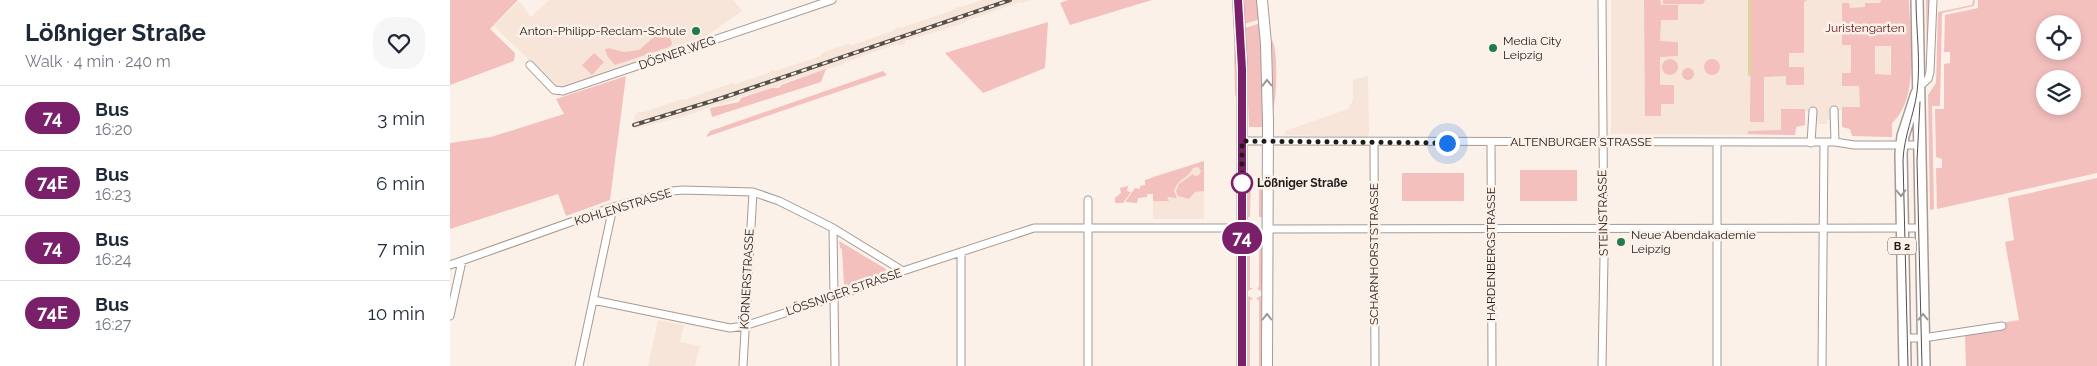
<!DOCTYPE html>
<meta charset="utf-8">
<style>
:root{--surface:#fff;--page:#f6f6f7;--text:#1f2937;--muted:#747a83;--line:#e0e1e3}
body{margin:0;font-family:Raleway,sans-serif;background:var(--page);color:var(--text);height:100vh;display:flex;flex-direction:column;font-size:19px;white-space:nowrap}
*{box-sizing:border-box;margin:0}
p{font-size:16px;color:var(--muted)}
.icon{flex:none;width:28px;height:28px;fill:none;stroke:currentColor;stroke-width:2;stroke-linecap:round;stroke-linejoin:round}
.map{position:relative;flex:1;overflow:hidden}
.drawer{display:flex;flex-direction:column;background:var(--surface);width:450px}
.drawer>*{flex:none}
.badge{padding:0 10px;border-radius:16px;font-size:18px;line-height:32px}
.buttons{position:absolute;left:1586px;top:15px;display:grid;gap:10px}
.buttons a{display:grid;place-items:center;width:45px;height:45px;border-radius:50%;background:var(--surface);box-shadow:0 2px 8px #0003;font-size:25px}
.you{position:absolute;width:25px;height:25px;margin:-12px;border:4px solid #fff;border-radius:50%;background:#1a73e8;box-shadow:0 0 0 8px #1a73e833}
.map>.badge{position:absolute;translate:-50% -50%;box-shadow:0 0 0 2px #fff}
.round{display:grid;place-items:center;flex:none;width:52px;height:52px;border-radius:20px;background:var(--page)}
.overview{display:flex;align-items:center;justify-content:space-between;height:85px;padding:0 25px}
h1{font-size:24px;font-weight:700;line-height:38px}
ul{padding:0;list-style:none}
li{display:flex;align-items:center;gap:15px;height:65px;padding:0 25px;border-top:1px solid var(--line)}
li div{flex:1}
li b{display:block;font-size:19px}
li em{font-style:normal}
li .badge{min-width:55px;font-weight:700;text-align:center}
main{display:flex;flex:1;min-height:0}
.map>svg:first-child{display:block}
.built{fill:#f6e5d8}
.green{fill:#f3c0be;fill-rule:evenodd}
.water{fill:#ded399}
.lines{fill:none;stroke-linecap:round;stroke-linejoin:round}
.minor-casing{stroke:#a59b94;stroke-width:9}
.secondary-casing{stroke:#a59b94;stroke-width:12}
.primary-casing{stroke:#a59b94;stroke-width:14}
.minor{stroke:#fff;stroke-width:7}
.secondary{stroke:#fff;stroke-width:10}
.primary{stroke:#fff;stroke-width:11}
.tram{stroke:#554f4b;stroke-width:1}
.rail-casing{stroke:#554f4b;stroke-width:4}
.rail{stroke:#fcf1e9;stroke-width:2;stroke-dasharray:5.5;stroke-linecap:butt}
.oneway{stroke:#9b9998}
.line-casing{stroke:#fff;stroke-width:11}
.line{stroke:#7a206a;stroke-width:8}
.walk{stroke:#201c19;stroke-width:5;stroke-dasharray:0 9}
.poi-dot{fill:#227b50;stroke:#fcf1e9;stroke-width:2}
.stop-dot{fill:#fff;stroke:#7a206a;stroke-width:2.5}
.labels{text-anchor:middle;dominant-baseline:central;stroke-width:5;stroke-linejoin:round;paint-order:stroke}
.shield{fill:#fcf1e9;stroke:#625c57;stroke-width:1}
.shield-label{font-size:11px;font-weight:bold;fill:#201c19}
.park-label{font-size:12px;fill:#63191f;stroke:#fcf1e9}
.poi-label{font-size:12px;fill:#201c19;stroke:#fcf1e9;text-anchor:start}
.street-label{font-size:12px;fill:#201c19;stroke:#fcf1e9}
.stop-label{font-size:12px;font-weight:bold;fill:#201c19;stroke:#fcf1e9;text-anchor:start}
</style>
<main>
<section class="drawer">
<div class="overview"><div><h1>Lößniger Straße</h1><p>Walk · 4 min · 240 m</p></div><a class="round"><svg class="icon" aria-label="heart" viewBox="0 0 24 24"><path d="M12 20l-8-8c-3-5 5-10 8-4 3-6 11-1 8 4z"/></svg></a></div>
<ul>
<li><span class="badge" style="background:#7a206a;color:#fff">74</span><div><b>Bus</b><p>16:20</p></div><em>3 min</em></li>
<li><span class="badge" style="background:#7a206a;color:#fff">74E</span><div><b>Bus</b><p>16:23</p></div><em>6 min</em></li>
<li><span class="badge" style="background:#7a206a;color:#fff">74</span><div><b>Bus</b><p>16:24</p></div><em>7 min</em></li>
<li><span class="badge" style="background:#7a206a;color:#fff">74E</span><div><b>Bus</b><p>16:27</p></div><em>10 min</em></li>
</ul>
</section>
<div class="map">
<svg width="1647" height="366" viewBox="0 0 1647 366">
<rect width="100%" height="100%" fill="#fcf1e9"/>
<!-- built -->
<path class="built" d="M99 0H283L292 11 242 46 108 88 44 26 69 1 81 17Z
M532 0H582L573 3 570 2 516 21 515 23 455 41V44L450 45 447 44 396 62 394 64 329 84 327 87 289 97 288 99 270 105 268 104 236 116 183 129 185 115 188 112H194L232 99 234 100 282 83 286 84 318 73 323 70 325 71 371 56 372 53 397 44 402 45 443 31 448 27 451 28 503 10 509 6 511 7Z
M1161 0H1459L1440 46 1442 137 1402 136 1400 129 1392 127V110L1381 111V120H1377V124H1368L1366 111H1355V125L1346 127 1345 135 1161 134Z
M918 76 919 133 917 137 835 135V131L898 109 903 100V80Z
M754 161V219H703V176Z
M208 320 234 325 230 342 250 346 245 366H198Z"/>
<!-- green -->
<path class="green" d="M0 0H68L40 29 65 53 64 61 0 85Z
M618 0H702L620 25 610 3Z
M792 0H808L811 19 794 24Z
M1194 0H1210L1211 5H1228V20H1211L1210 41 1228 42V56L1210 57V85H1224V104H1211V116H1195Z
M1213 0H1255L1253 4H1213Z
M1301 0H1357L1354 2V53H1339V67H1354V85H1336V76L1314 77V122H1300Z
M1431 0H1459C1460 35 1470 99 1442 123V137L1402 136 1400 129 1392 127V107H1410L1409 86H1392V73H1401V45H1392V3H1399L1400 8 1415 7V3H1430ZM1425 46H1441V75L1425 74Z
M1476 0H1479L1477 70Z
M1523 0H1525L1524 6 1492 13 1490 106H1482L1484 209 1480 210 1478 95 1486 83 1488 12 1522 5Z
M1528 0H1647V173L1487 209 1486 168H1492V159L1486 157 1485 109H1494V64L1500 63V52H1494L1495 15 1528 8ZM1595 24H1622V51H1595ZM1595 79H1622V106H1595Z
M598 22 595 68 533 93 495 53Z
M811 23 814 127H799L795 28Z
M210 32C217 32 221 37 222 44L219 47 165 65 158 57 155 50 158 48 174 52 189 50Z
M822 40C828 48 827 98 823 109Z
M786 42 787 101 785 94 784 47Z
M144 53 154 62 142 75 132 65Z
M1254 67a8 8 0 1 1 16 0a8 8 0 1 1-16 0Z
M1212 67a8 8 0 1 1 16 0a8 8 0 1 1-16 0Z
M1232 74a6 6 0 1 1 12 0a6 6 0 1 1-12 0Z
M376 69 371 82 262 117 260 108 289 102 291 98 322 88H329L331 85Z
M433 71 437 75 256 137 260 131Z
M176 76 160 200 116 216 108 194 0 229V143L41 137 114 114 106 99Z
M1331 109H1355V125L1346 127 1345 135 1298 134V131L1331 130Z
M754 161V191L745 192 739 199 728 196 726 191 729 184 743 174 745 176 749 175 751 171 748 167 743 168C738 179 728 178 724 191L727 198 717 197 719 201H703V194H697V197L688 198 687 203 675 202 685 188 690 189V186L695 185V180Z
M1070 170H1127V201H1070Z
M952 173H1014V201H952Z
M797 175 802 177 803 179H801L800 217H796Z
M810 176 814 181V217H809V179H807Z
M1647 178V366H1516L1515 334 1551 323 1569 320 1555 242 1564 240 1558 198Z
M678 186 677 191 681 192 673 203H665V198L671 193 670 188Z
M814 238 813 289 810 291 807 288 809 287V239Z
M796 239H800V288H803L798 291Z
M389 241 436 269 435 273 398 286H394L392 249 390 248Z
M799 296 803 299 800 300V366H796L797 298Z
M810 296 814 297V366H809V300L806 299Z"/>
<!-- water -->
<path class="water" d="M1298 0H1301V75L1298 76Z"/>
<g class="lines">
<!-- minor casing -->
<g class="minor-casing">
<path id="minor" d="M1152 0 1154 258 1152 366
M80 65 104 90 113 91 382 0
M1469 87 1478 79 1480 72 1483 0
M1384 110 1385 142
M792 141 1385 142 1404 145H1469
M924 142 925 366
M1041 142 1042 366
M1267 142V366
M1361 143 1363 111
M383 228 385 366
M817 229 1471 228
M0 265 163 207 222 191 233 190 303 192 329 201 383 228 453 271
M143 300 280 328 294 326 385 297 453 271 584 228H792
M0 316 12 261
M1455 338H1473L1552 326
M129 366 163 207
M293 366 303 192
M511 366V253
M638 366V200
M1372 366 1374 142"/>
</g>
<!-- secondary casing -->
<g class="secondary-casing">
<path id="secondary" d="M788 0 792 69V366
M812 0 816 44 818 122 817 366"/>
</g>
<!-- primary casing -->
<g class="primary-casing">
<path id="primary" d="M1467 0 1474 366
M1455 366 1451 153 1453 136 1467 93"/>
</g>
<!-- minor -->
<use href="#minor" class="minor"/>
<!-- secondary -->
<use href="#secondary" class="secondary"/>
<!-- primary -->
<use href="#primary" class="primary"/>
<!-- tram -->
<path class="tram" d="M1470 102 1467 161 1472 366
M1458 366 1453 160C1454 136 1464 115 1467 92 1471 62 1466 30 1466 0"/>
<!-- rail casing -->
<g class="rail-casing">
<path id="rail" d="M184 125 272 98 560 0"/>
</g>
<!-- rail -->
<use href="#rail" class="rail"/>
</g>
<!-- one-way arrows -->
<defs><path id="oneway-chevron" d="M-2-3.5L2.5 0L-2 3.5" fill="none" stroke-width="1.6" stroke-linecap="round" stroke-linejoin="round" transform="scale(1.25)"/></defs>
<g class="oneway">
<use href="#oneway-chevron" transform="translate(817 83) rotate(-91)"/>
<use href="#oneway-chevron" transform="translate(1451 193) rotate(89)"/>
<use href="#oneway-chevron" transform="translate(817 317) rotate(-90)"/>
<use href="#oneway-chevron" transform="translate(1473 317) rotate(-91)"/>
</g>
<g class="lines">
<!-- line casing -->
<g class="line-casing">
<path id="line" d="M788 0 792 69V366"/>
</g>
<!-- line -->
<use href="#line" class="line"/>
<!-- walk -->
<path class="walk" d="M792 183V187V141L997 143"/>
</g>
<!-- markers -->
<g class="poi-dot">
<circle cx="246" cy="31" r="5"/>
<circle cx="1043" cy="48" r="5"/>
<circle cx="1171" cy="242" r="5"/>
</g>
<circle class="stop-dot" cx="792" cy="183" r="10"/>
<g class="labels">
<!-- shield labels -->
<rect class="shield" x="1438" y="237.5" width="28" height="17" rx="4"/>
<g class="shield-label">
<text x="1452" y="246">B 2</text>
</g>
<!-- park labels -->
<g class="park-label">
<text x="1415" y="28">Juristengarten</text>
</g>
<!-- poi labels -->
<g class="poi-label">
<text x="236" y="31" text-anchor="end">Anton-Philipp-Reclam-Schule</text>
<text x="1053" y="41">Media City<tspan x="1053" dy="14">Leipzig</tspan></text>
<text x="1181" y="235">Neue Abendakademie<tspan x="1181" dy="14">Leipzig</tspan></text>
</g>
<!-- street labels -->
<g class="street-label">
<text transform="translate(227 53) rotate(-19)">DÖSNER WEG</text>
<text x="1131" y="142">ALTENBURGER STRASSE</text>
<text transform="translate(173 207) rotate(-17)">KOHLENSTRASSE</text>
<text transform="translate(1153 213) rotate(-91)">STEINSTRASSE</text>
<text transform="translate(924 254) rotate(-90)">SCHARNHORSTSTRASSE</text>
<text transform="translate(1041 254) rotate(-90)">HARDENBERGSTRASSE</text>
<text transform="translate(297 279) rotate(-87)">KÖRNERSTRASSE</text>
<text transform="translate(394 292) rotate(-19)">LÖSSNIGER STRASSE</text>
</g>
<!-- stop labels -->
<g class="stop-label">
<text x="807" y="183">Lößniger Straße</text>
</g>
</g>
</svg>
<div class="buttons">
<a><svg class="icon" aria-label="locate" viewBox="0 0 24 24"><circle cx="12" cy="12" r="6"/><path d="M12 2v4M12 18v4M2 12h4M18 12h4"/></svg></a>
<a><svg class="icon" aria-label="layers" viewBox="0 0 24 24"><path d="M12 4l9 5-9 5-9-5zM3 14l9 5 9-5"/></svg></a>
</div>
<div class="you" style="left:997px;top:143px"></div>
<b class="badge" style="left:792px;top:238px;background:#7a206a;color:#fff">74</b>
</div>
</main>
